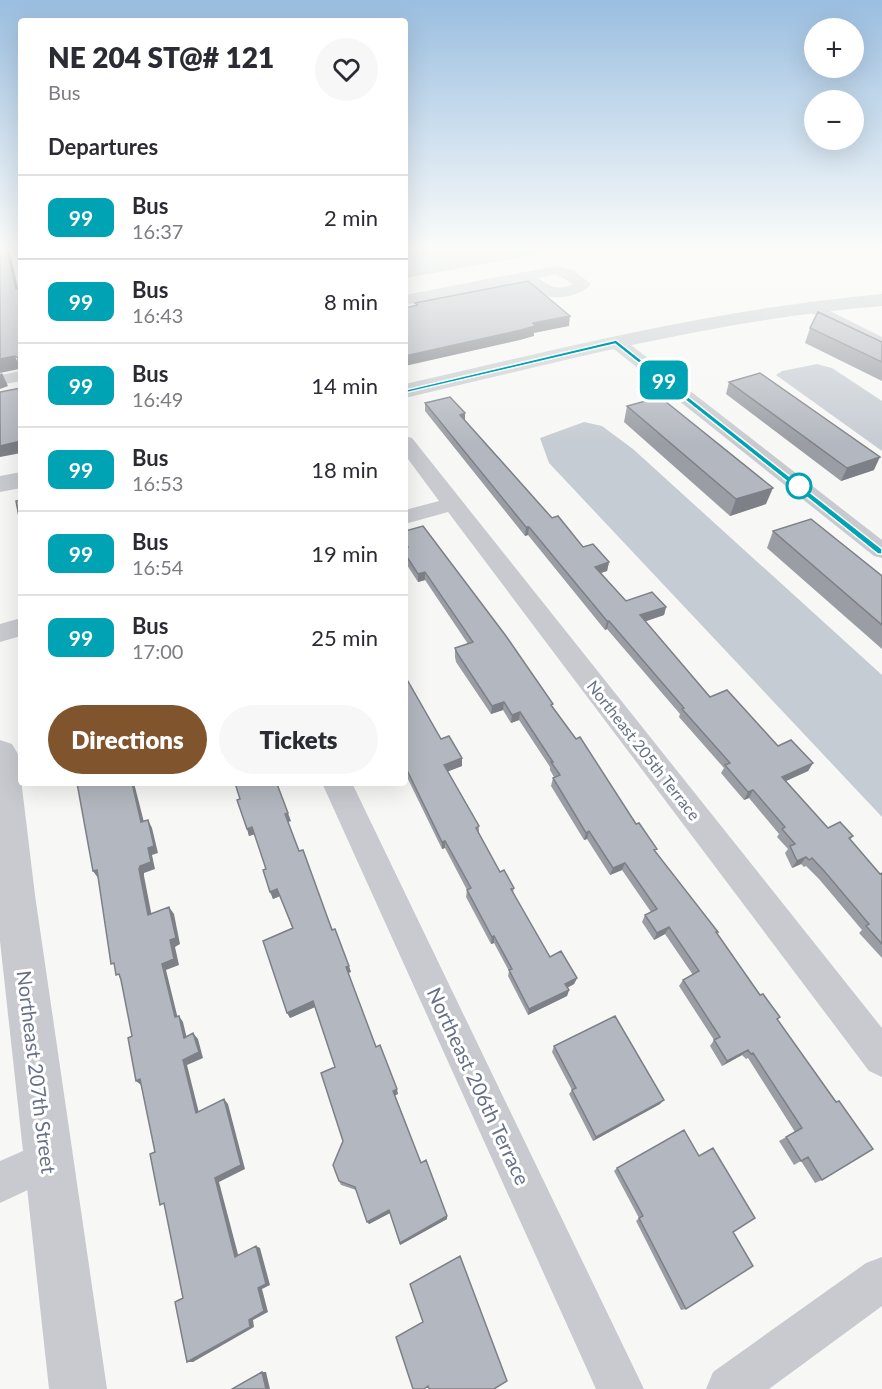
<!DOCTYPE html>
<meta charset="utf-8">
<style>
:root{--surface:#fff;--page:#f7f7f7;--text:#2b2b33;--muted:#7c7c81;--line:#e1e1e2;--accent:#80542d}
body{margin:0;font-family:Lato,sans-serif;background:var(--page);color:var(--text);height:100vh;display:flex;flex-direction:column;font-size:22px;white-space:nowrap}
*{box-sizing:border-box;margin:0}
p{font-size:20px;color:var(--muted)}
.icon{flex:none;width:33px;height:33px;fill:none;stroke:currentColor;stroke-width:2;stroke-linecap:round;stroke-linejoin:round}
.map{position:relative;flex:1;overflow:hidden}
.sheet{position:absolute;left:18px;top:18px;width:390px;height:768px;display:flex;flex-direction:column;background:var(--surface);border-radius:6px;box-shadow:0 6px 24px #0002}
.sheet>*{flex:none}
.badge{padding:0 12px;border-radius:9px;font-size:21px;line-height:39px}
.controls{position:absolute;left:804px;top:18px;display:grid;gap:12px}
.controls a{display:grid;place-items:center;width:60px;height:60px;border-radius:50%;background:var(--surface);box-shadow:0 6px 24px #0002;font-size:30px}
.map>.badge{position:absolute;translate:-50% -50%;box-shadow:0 0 0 3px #fff}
h2{padding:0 30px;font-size:22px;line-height:54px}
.round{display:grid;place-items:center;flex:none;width:63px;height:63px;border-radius:32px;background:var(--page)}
.head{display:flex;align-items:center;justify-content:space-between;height:102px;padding:0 30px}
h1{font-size:28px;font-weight:800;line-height:45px}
.action{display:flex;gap:12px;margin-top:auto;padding:12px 30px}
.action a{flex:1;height:69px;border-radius:36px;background:var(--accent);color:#fff;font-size:24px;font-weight:800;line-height:69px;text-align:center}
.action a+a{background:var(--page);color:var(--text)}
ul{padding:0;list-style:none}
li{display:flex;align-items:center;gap:18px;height:84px;padding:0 30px;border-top:2px solid var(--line)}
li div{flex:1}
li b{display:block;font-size:22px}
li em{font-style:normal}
li .badge{min-width:66px;font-weight:700;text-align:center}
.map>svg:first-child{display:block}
.water{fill:#c6ccd3}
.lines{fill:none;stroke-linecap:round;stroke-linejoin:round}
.minor{fill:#c8cacf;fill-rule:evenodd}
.tertiary{fill:#c8cacf;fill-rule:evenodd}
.wall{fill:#9a9da4}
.shaded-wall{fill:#7d8086}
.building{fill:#b3b7bf;stroke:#7d8086;stroke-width:1.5}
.line{fill:#00a3b4;stroke:#fff;stroke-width:1.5}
.stop-dot{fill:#fff;stroke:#00a3b4;stroke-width:3}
.labels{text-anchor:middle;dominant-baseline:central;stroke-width:6;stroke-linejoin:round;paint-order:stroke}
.street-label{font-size:16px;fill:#667087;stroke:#fff}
.near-street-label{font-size:20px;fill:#667087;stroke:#fff}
</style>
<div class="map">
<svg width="882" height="1389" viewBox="0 0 882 1389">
<rect width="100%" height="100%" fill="#f7f8f5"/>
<!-- water -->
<path class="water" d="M405 250H562L405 278Z
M817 364 832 368 882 401V451L776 375 782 371Z
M584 422 602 426 633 449 882 675V817L549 463 540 438Z"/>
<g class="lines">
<!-- minor -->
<path class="minor" d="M556 266 573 270 591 284C580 297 557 300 542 295 535 292 529 286 523 281L405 305V295ZM556 274 573 284C559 291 550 287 538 278Z
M810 301 882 337V349L804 309 802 306Z
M616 337 622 338 882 540V558L874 556 610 346 608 342 610 338Z
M21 371V381L0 385V375Z
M405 436 412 438 882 1028V1077L869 1071 448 512 405 524V510L439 501 405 455Z
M21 618V636L0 642V624Z
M322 783H352L644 1389H596Z
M48 1140 62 1146 68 1160 62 1174 0 1203V1161Z
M882 1257V1306L769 1389H706L713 1372 866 1263Z"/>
<!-- tertiary -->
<path class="tertiary" d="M882 294V306C721 319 562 361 405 398V384C562 348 721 308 882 294Z
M21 472V488L0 492V476Z
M0 740 12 744 18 754 35 895 107 1389H49L0 941Z"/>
</g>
<!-- wall -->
<path class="wall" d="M810 328 882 342V381L805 343Z
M729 382 874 470 841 481 726 394Z
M425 403 465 413V420L552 518 583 547 609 562 607 571 601 573 626 601 666 607 664 615 645 621 710 697 778 746 813 763 808 771 786 781 828 828 853 836 850 840 880 874 882 873V958L859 933 862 930 819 879 806 866 804 867 801 864 792 868 785 853 788 849 777 837 779 834 749 798 744 800 732 786 721 773 724 768 679 717 680 714 607 629 605 630 528 535 525 536 425 411Z
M627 406 766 504 730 516 624 422Z
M405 531 553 707 656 852 717 933 760 995 780 1017 778 1019 822 1180 815 1183 801 1161 794 1165 779 1141 795 1132 748 1058 746 1059 742 1055 722 1066 710 1046 714 1040 679 986 683 980 693 975 665 934 654 940 642 922 645 915 651 912 622 870 610 875 587 839 584 840 551 786 553 778 554 777 550 770V767L519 720 511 723 503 710 491 714 456 662 455 657V648L468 644 425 580 418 582 405 562Z
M773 531 882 576V649L767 548Z
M405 676 441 739 462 758V766L448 771 479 826V833L500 872 514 888 513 893 550 957 577 978 574 984 567 988 569 990 567 996 528 1015 508 976 509 971 494 943 491 944 466 897 467 890 445 848 442 849 405 773Z
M240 799 291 821 288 822 299 851 351 972 348 973 376 1047 398 1094 395 1095 421 1163 447 1219 400 1245 390 1213 369 1224 356 1190 341 1185 339 1181 343 1141 335 1067 315 1007 290 1018 292 928 280 896 273 899 266 869 255 834 249 836Z
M554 1046 660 1104 593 1141 569 1094 572 1090 552 1052Z
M617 1168 733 1232 686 1309 681 1310 636 1221 639 1218 614 1171Z"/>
<!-- shaded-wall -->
<path class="shaded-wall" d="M7 250H8L11 256 21 301 16 289Z
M570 316 569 326 534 333V336L520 340 405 366V356L533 323Z
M15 356 19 365 21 364V373L19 369 0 373V359Z
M2 373 8 386 0 389V374Z
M465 413V422L460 415Z
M21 441V453L0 457V446Z
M880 457 874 470 841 481 847 468Z
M773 488 766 504 730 516 736 499Z
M526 527H529L528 535 525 536Z
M609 562 607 571 594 575 595 567Z
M425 572V580L418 582V574Z
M666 607 664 615 638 624 640 615Z
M607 621H609L607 629 605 630Z
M504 702 503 710 491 714 492 706Z
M520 712 519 720 511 723 512 715Z
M462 758V766L444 773V765Z
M813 763 808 771 777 785 782 777Z
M132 783H134L146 830 141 822Z
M753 790 749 798 744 800 748 792Z
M288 813 291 821 288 822 285 814Z
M148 820 152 828 158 853 152 855 155 869 144 873V876L153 922 148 915 139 869 148 848Z
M252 827 255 834 249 836 247 829Z
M589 831 587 839 584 840 586 833Z
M445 841V848L442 849V842Z
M806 857 801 864 792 868 797 861Z
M625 863 622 870 610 875 613 868Z
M97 870 98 878 93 871Z
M277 889 280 896 273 899 270 892Z
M169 907 174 914 180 944 175 947 179 965 166 970 179 1023 175 1017 162 964 170 940Z
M669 927 665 934 654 940 657 933Z
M494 936V943L491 944 492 937Z
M349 966 351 972 348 973 346 967Z
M577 978 574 984 563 990 565 984Z
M569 990 567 996 528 1015 529 1009Z
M313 1001 315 1007 290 1018 287 1013Z
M179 1016 183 1022 188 1043 184 1038Z
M193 1033 198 1039 203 1058 187 1065 200 1117 196 1113 183 1060Z
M748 1050 742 1055 722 1066 727 1061Z
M140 1079 141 1085 136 1081Z
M397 1089 398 1094 394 1096 393 1091Z
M224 1099 228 1104 245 1169 219 1182 239 1258 235 1257 215 1178Z
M664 1100 660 1104 593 1141 596 1137Z
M389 1210 390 1213 369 1224 367 1222Z
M447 1216V1219L400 1245V1243Z
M256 1246 260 1248 270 1285 262 1289 268 1312 253 1320 254 1327 193 1362H187L249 1320Z
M262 1372H266L270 1389H266Z"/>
<!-- building -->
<path class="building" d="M0 250H7L16 289 21 288V364L18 365V358L15 356 0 359Z
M528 281 570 316 533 323 535 326 521 330 405 356V308L417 305 415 303Z
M818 312 882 342V362L810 328Z
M760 373 880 457 847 468 729 382Z
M21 388V441L0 446V392Z
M450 397 465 413 460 415 552 518 558 516 583 547 593 544 609 562 595 567 626 601 652 592 666 607 640 615 710 697 727 690 778 746 791 740 813 763 782 777 828 828 840 822 853 836 849 838 880 874 882 873V944L866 926 869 924 825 872 812 858 809 860 806 857 797 861 790 846 795 844 782 829 785 827 753 790 748 792 736 778 725 765 730 763 682 709 684 708 609 621H607L529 527H526L425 403Z
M660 397 773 488 736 499 627 406Z
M21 500V522H20L16 501Z
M811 519 882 576V625L773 531Z
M423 526 506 636 553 704 551 705 576 739 580 737 636 824 639 823 657 849 654 850 718 932H716L760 995 763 994 771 1005 780 1017 777 1019 836 1102 839 1101 873 1149 822 1180 808 1157 801 1161 786 1137 802 1128 753 1053 751 1054 748 1050 727 1061 714 1040 720 1037 683 980 699 971 669 927 657 933 645 915 657 909 625 863 613 868 589 831 586 833 553 778 560 775 551 762H553L520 712 512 715 504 702 492 706 457 653 455 648 473 642 425 572 418 574 405 554V548L408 547 405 543V531Z
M405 676 441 739 449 736 462 758 444 765 479 826 476 828 500 872 504 870 514 888 511 889 550 957 561 951 577 978 565 984 569 990 529 1009 509 970 512 969 494 936 492 937 467 890 471 888 445 841 442 842 405 766Z
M77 783H132L141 822 148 820 154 846 148 848 151 862 140 866 139 869 148 915 169 907 176 938 170 940 174 959 162 964 175 1017 179 1016 184 1038 193 1033 199 1052 183 1060 196 1113 224 1099 241 1165 215 1178 235 1257 256 1246 266 1284 258 1288 264 1311 249 1320 250 1327 187 1362 175 1302 183 1298 164 1203 160 1205 150 1154 155 1152 140 1079 136 1081 128 1038 132 1036 121 980 119 974 116 975 114 963 111 964 97 870 93 871Z
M235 783H273V785L277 784 288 813 285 814 299 851 303 850 332 930 335 929 349 966 346 967 376 1047 380 1045 397 1089 393 1091 421 1163 426 1160 447 1216 400 1243 389 1210 367 1222 355 1187 339 1181 333 1165 343 1141 321 1073 335 1067 313 1001 287 1013 263 941 293 928 277 889 270 892 263 870 266 869 252 827 247 829 237 800 240 799Z
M615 1016 664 1100 596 1137 572 1090 576 1088 554 1046Z
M684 1130 699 1156 713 1148 755 1218 733 1232 753 1266 686 1309 639 1218 643 1216 617 1168Z
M460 1256 507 1381 494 1389H429L428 1386 424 1389H413L396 1337 423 1322 410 1284Z
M262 1372 266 1389H232Z"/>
<!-- sky -->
<linearGradient id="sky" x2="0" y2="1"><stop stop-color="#9abee0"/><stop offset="0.56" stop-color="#fbfcfa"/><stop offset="1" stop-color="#fbfcfa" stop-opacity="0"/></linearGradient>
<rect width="882" height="444" fill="url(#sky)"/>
<!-- line -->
<path class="line" d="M616 340 882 549V554H878L615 344 405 393 401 391Z"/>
<!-- markers -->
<circle class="stop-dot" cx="799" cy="486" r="12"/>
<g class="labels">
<!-- street labels -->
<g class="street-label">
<text transform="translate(644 750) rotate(52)">Northeast 205th Terrace</text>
</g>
<!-- near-street labels -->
<g class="near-street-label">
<text transform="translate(37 1072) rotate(83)">Northeast 207th Street</text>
<text transform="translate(479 1086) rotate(65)">Northeast 206th Terrace</text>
</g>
</g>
</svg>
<div class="controls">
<a>+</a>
<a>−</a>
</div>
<b class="badge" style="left:664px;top:380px;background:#00a3b4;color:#fff">99</b>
<section class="sheet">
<div class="head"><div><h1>NE 204 ST@# 121</h1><p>Bus</p></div><a class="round"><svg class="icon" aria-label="heart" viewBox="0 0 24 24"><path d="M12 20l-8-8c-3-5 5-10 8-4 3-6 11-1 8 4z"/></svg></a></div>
<h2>Departures</h2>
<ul>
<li><span class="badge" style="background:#00a3b4;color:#fff">99</span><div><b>Bus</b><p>16:37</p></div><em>2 min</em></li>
<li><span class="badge" style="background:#00a3b4;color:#fff">99</span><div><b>Bus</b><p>16:43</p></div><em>8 min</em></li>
<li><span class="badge" style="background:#00a3b4;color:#fff">99</span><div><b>Bus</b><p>16:49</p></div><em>14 min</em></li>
<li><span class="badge" style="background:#00a3b4;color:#fff">99</span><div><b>Bus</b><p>16:53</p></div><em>18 min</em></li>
<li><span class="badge" style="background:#00a3b4;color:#fff">99</span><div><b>Bus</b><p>16:54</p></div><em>19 min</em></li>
<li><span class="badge" style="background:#00a3b4;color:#fff">99</span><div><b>Bus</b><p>17:00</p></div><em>25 min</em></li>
</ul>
<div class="action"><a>Directions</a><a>Tickets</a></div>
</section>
</div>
